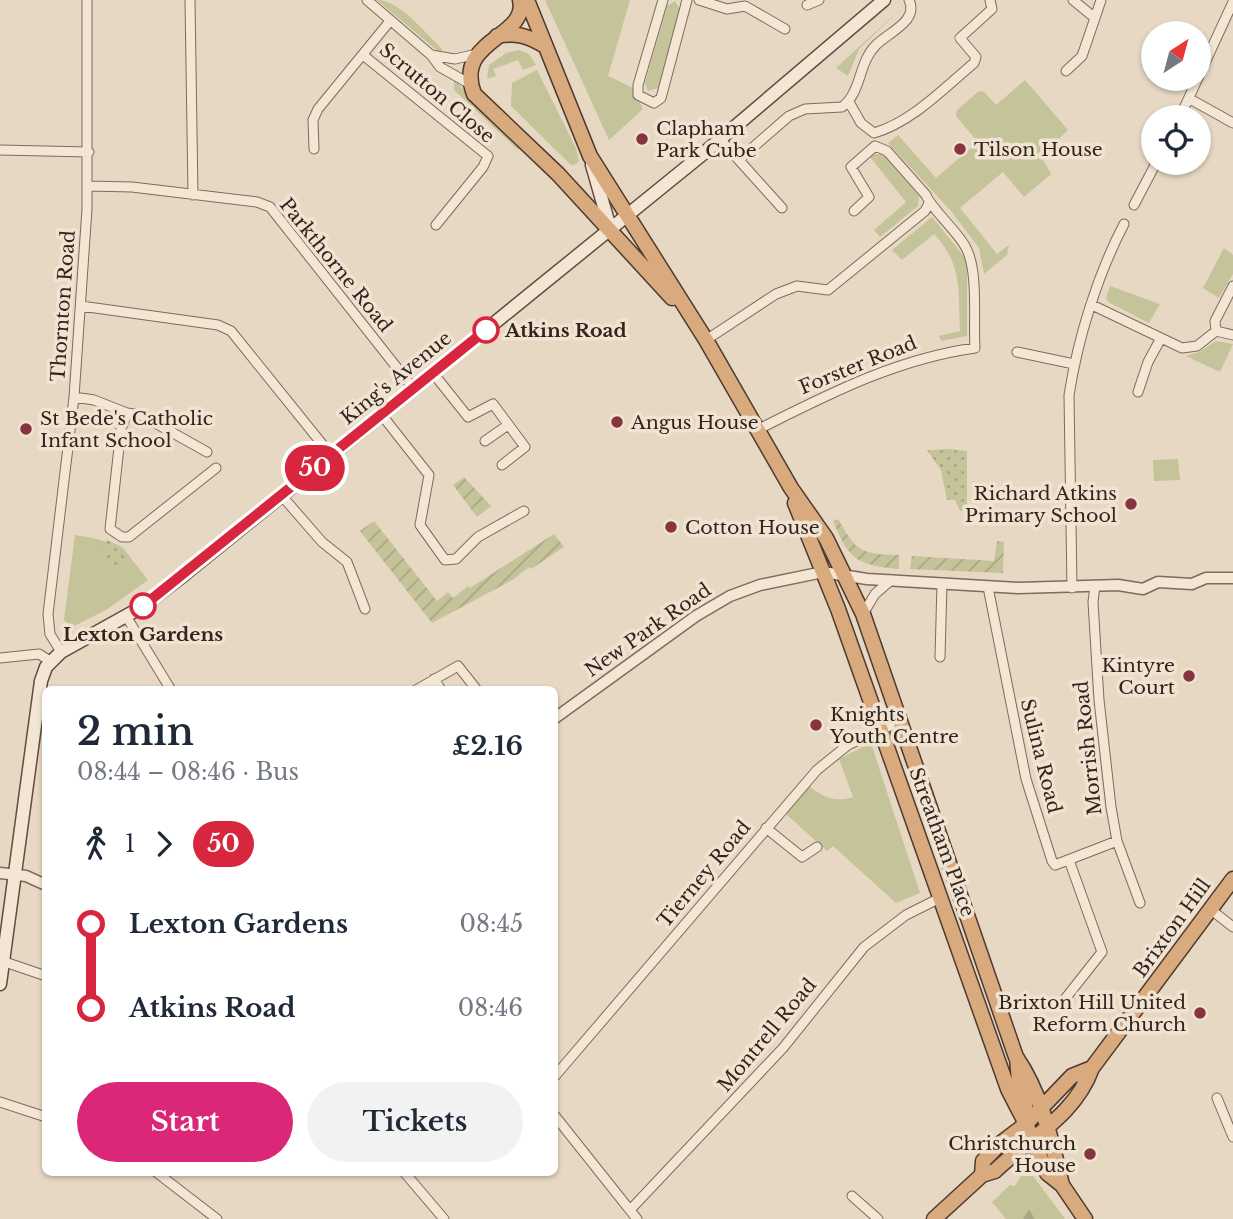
<!DOCTYPE html>
<meta charset="utf-8">
<style>
:root{--surface:#fff;--page:#f2f2f3;--text:#1f2937;--muted:#747a83;--accent:#db2777}
body{margin:0;font-family:"Libre Baskerville",serif;background:var(--page);color:var(--text);height:100vh;display:flex;flex-direction:column;font-size:26px;white-space:nowrap}
*{box-sizing:border-box;margin:0}
p{font-size:23px;color:var(--muted)}
.icon{flex:none;width:38px;height:38px;fill:none;stroke:currentColor;stroke-width:2;stroke-linecap:round;stroke-linejoin:round}
.map{position:relative;flex:1;overflow:hidden}
.drawer{position:absolute;left:42px;top:686px;width:516px;height:490px;display:flex;flex-direction:column;background:var(--surface);border-radius:10px;box-shadow:0 2px 5px #0004}
.drawer>*{flex:none}
.badge{padding:0 14px;border-radius:23px;font-size:24px;line-height:46px}
.needle{width:46px;rotate:36deg}
.buttons{position:absolute;left:1141px;top:21px;display:grid;gap:14px}
.buttons a{display:grid;place-items:center;width:70px;height:70px;border-radius:50%;background:var(--surface);box-shadow:0 2px 5px #0004;font-size:35px}
.map>.badge{position:absolute;translate:-50% -50%;box-shadow:0 0 0 4px #fff}
.legs{display:flex;align-items:center;gap:10px;height:77px;padding:0 35px;font-size:23px}
.legs p{margin-inline-start:auto}
.overview{display:flex;align-items:center;justify-content:space-between;height:119px;padding:0 35px}
h1{font-size:38px;font-weight:600;line-height:52px}
.action{display:flex;gap:14px;margin-top:auto;padding:14px 35px}
.action a{flex:1;height:80px;border-radius:42px;background:var(--accent);color:#fff;font-size:28px;font-weight:600;line-height:80px;text-align:center}
.action a+a{background:var(--page);color:var(--text)}
ul{padding:0 35px;list-style:none}
li{display:flex;align-items:center;gap:24px;height:84px;font-size:26px}
li i{display:grid;place-items:center;width:10px;height:100%;margin:0 9px;background:currentColor}
li i::after{content:'';width:18px;height:18px;margin:-9px;border:5px solid;border-radius:50%;background:var(--surface)}
li p{margin-inline-start:auto}
li:first-child i{background:linear-gradient(#0000 50%,currentColor 0)}
li:last-child i{background:linear-gradient(currentColor 50%,#0000 0)}
.map>svg:first-child{display:block}
.grass{fill:#c4c399}
.forest{fill:url(#forest-firs)}
.park{fill:url(#park-dots)}
.garden{fill:url(#garden-furrows)}
.lines{fill:none;stroke-linecap:round;stroke-linejoin:round}
.minor-casing{stroke:#7f6a5c;stroke-width:11}
.tertiary-casing{stroke:#7f6a5c;stroke-width:13}
.secondary-casing{stroke:#614c3f;stroke-width:15}
.trunk-casing{stroke:#4d3a30;stroke-width:17}
.minor{stroke:#f3e6d5;stroke-width:9}
.tertiary{stroke:#f3e6d5;stroke-width:10}
.secondary{stroke:#f3e6d5;stroke-width:12}
.trunk{stroke:#d9aa7e;stroke-width:14}
.line-1-casing{stroke:#fff;stroke-width:16}
.line-1{stroke:#d7263d;stroke-width:10}
.poi-dot{fill:#863440;stroke:#f0e3d2;stroke-width:2.5}
.stop-1-dot{fill:#fff;stroke:#d7263d;stroke-width:3.5}
.labels{text-anchor:middle;dominant-baseline:central;stroke-width:7;stroke-linejoin:round;paint-order:stroke}
.street-label{font-size:19px;fill:#31251e;stroke:#f0e3d2}
.poi-label{font-size:19px;fill:#31251e;stroke:#f0e3d2;text-anchor:start}
.stop-label{font-size:19px;font-weight:bold;fill:#31251e;stroke:#f0e3d2;text-anchor:start}
</style>
<div class="map">
<svg width="1233" height="1219" viewBox="0 0 1233 1219">
<defs>
<pattern id="forest-firs" width="22" height="20" patternUnits="userSpaceOnUse" patternTransform="scale(1.75)"><rect width="22" height="20" fill="#c4c399"/><path d="M5 1l3.5 6h-7zM16 11l3.5 6h-7z" fill="#a9a783"/></pattern>
<pattern id="park-dots" width="8" height="8" patternUnits="userSpaceOnUse" patternTransform="scale(1.75)"><rect width="8" height="8" fill="#c4c399"/><path d="M2 2h.1M6 6h.1" fill="none" stroke="#a9a783" stroke-width="1.8" stroke-linecap="round"/></pattern>
<pattern id="garden-furrows" width="10" height="10" patternUnits="userSpaceOnUse" patternTransform="scale(1.75)"><rect width="10" height="10" fill="#c4c399"/><path d="M-1 1l2-2M0 10L10 0M9 11l2-2" fill="none" stroke="#a9a783"/></pattern>
</defs>
<rect width="100%" height="100%" fill="#e7d8c3"/>
<!-- grass -->
<path class="grass" d="M377 0C400 0 425 33 442 49L441 54Z
M545 0H630L608 76 633 88 643 109 609 140Z
M675 1 681 11 658 88 648 91 645 83 667 6Z
M905 5 859 49 848 76 836 68Z
M519 50 529 54 536 65 523 70 518 60 493 69 496 76 487 79 489 65 506 53Z
M537 70 576 148 579 161 576 164 571 165 511 106 512 83Z
M454 78 461 87 522 148 518 150 454 90Z
M1025 80 1068 130 1041 156 1051 174 1024 197 1003 172 960 208 997 254 1009 245 1007 255 984 274 979 248 951 211 888 143 898 135 936 178 978 142 956 116 957 110 979 91 984 92 996 105Z
M875 154H882L919 196 918 206 880 237 874 230 906 202 870 157Z
M932 217 967 260V336L941 341 939 336 960 331C958 291 963 265 934 234L902 260 892 250Z
M1224 248 1233 255V274L1219 298 1203 288Z
M1110 286 1160 304 1149 323 1110 303 1106 299Z
M1216 341 1233 344 1220 372 1186 356 1199 352Z
M1178 459 1180 480 1154 481 1153 460Z
M75 535C116 541 123 547 148 580L106 610 72 627 64 620Z
M871 743 920 893 896 903 833 846 827 851 785 813 809 786C822 797 836 803 853 797L839 759Z
M1021 1176H1033L1065 1219H1006L992 1202 1010 1185 1015 1186Z"/>
<!-- forest -->
<path class="forest" d="M1038 1194 1045 1219H1008Z"/>
<!-- park -->
<path class="park" d="M949 449 967 451V510L960 511 955 500H947L941 470 927 450Z
M107 540 122 547 132 559 121 569 101 555Z"/>
<!-- garden -->
<path class="garden" d="M464 477 491 506 477 517 453 485Z
M838 519C857 552 860 554 899 555V569C857 565 849 560 833 521Z
M374 521 437 601 448 592 453 598 468 586 470 588 554 534 564 547 531 569 529 567 514 579 432 623 360 531Z
M997 541 1004 542 1003 573 910 569 912 556 994 561Z"/>
<g class="lines">
<!-- minor casing -->
<g class="minor-casing">
<path id="minor" d="M190 0 193 195
M367 0 431 55 440 67 470 84
M663 0 638 85V95L654 103 661 98 687 0
M699 0 727 9 745 6 785 29
M1073 0 1095 18 1101 0
M807 5 819 0
M363 55 488 156 483 167 436 225
M431 55 455 59 477 54
M1066 71 1082 56 1095 18
M1190 99 1233 123
M849 102 861 123 874 133C912 122 944 88 974 63L976 57 960 38 992 9 990 0
M1180 117 1233 2
M720 139 737 158 742 157 789 116 805 109 842 107C862 92 858 63 876 45 889 32 919 21 909 0
M314 149 313 120 318 109 390 21
M0 150 89 152
M737 158 782 208
M88 186 132 187 257 202 270 207 413 388
M1134 205 1156 163
M1092 305 1182 348 1197 346 1216 331 1233 335
M81 306 218 325 231 331 331 455
M1216 331 1215 321 1233 286
M706 340 776 294 797 286 828 290 925 211 929 203
M1017 352 1074 364
M433 373 468 417 493 404 525 447 502 465
M1138 392 1148 362 1160 340
M74 397 94 400 127 413
M381 414 429 475 420 525 445 560 456 559 478 537 524 511
M759 429C829 394 896 359 975 348 973 320 979 269 965 246 956 230 930 207 926 195L887 151 875 146 851 167 869 197 854 211
M485 441 508 425
M207 452 141 415 127 413 121 429 110 529 122 537H129L216 468
M282 496 322 542 347 562 365 609
M1095 586 1093 602 1099 700 1111 807 1117 841 1140 903
M988 587 1026 779 1052 861 1055 865 1117 841
M1072 588 1069 395C1078 338 1097 276 1124 224
M863 614 875 594 891 580
M126 616 171 690
M61 652 50 634 48 614 74 397 87 209V0
M940 657 942 583
M0 658 39 654 50 661
M434 679 441 690
M416 690 458 666 477 690
M766 828 802 857 817 847
M1210 909 1233 927
M2 961 46 976
M1061 1004 1102 952 1069 860
M555 1076 817 770 848 745 901 721
M1217 1098 1233 1137
M0 1102 46 1117
M555 1116 637 1219
M156 1172 217 1219
M404 1172 444 1219
M852 1196 878 1219
M630 1210 783 1048 864 947 906 915 942 897"/>
</g>
<!-- tertiary casing -->
<g class="tertiary-casing">
<path id="tertiary" d="M555 718 696 616 730 596 760 585 823 572 867 579 1018 588 1118 585 1143 589 1158 582 1192 584 1206 578H1233
M0 873 26 876 46 885"/>
</g>
<!-- secondary casing -->
<g class="secondary-casing">
<path id="secondary" d="M592 165 610 228
M0 984 41 681 46 667 61 652 142 607 185 574 704 153 884 0"/>
</g>
<!-- trunk casing -->
<g class="trunk-casing">
<path id="trunk" d="M520 0C529 38 453 39 474 94L558 174 672 298
M527 0 590 156 706 340 791 488 826 538 863 614 1016 1057C1042 1094 1052 1143 1062 1185
M497 36C516 32 528 36 545 46
M795 503 838 609 1008 1089 1026 1124
M1017 1058 1019 1081 1025 1097 1026 1124 1047 1173 1062 1185 1085 1219
M982 1175 983 1161 1001 1143 1026 1124 1072 1076 1092 1068
M934 1219 982 1175 995 1171C1029 1138 1075 1116 1092 1068L1233 879"/>
</g>
<!-- minor -->
<use href="#minor" class="minor"/>
<!-- tertiary -->
<use href="#tertiary" class="tertiary"/>
<!-- secondary -->
<use href="#secondary" class="secondary"/>
<!-- trunk -->
<use href="#trunk" class="trunk"/>
</g>
<g class="lines">
<!-- line-1 casing -->
<g class="line-1-casing">
<path id="line-1" d="M143 606 486 330"/>
</g>
<!-- line-1 -->
<use href="#line-1" class="line-1"/>
</g>
<!-- markers -->
<g class="poi-dot">
<circle cx="642" cy="139" r="7"/>
<circle cx="960" cy="149" r="7"/>
<circle cx="617" cy="422" r="7"/>
<circle cx="26" cy="429" r="7"/>
<circle cx="1131" cy="504" r="7"/>
<circle cx="671" cy="527" r="7"/>
<circle cx="1189" cy="676" r="7"/>
<circle cx="816" cy="725" r="7"/>
<circle cx="1200" cy="1013" r="7"/>
<circle cx="1090" cy="1154" r="7"/>
</g>
<g class="stop-1-dot">
<circle cx="486" cy="330" r="12"/>
<circle cx="143" cy="606" r="12"/>
</g>
<g class="labels">
<!-- street labels -->
<g class="street-label">
<text transform="translate(437 93) rotate(40)">Scrutton Close</text>
<text transform="translate(336 265) rotate(51)">Parkthorne Road</text>
<text transform="translate(63 306) rotate(-86)">Thornton Road</text>
<text transform="translate(858 365) rotate(-22)">Forster Road</text>
<text transform="translate(396 378) rotate(-39)">King's Avenue</text>
<text transform="translate(648 630) rotate(-35)">New Park Road</text>
<text transform="translate(1088 748) rotate(-96)">Morrish Road</text>
<text transform="translate(1041 756) rotate(76)">Sulina Road</text>
<text transform="translate(942 842) rotate(70)">Streatham Place</text>
<text transform="translate(704 874) rotate(-50)">Tierney Road</text>
<text transform="translate(1172 928) rotate(-54)">Brixton Hill</text>
<text transform="translate(767 1035) rotate(-50)">Montrell Road</text>
</g>
<!-- poi labels -->
<g class="poi-label">
<text x="656" y="128">Clapham<tspan x="656" dy="22">Park Cube</tspan></text>
<text x="974" y="149">Tilson House</text>
<text x="40" y="418">St Bede's Catholic<tspan x="40" dy="22">Infant School</tspan></text>
<text x="631" y="422">Angus House</text>
<text x="1117" y="493" text-anchor="end">Richard Atkins<tspan x="1117" dy="22">Primary School</tspan></text>
<text x="685" y="527">Cotton House</text>
<text x="1175" y="665" text-anchor="end">Kintyre<tspan x="1175" dy="22">Court</tspan></text>
<text x="830" y="714">Knights<tspan x="830" dy="22">Youth Centre</tspan></text>
<text x="1186" y="1002" text-anchor="end">Brixton Hill United<tspan x="1186" dy="22">Reform Church</tspan></text>
<text x="1076" y="1143" text-anchor="end">Christchurch<tspan x="1076" dy="22">House</tspan></text>
</g>
<!-- stop labels -->
<g class="stop-label">
<text x="505" y="330">Atkins Road</text>
<text x="143" y="634" text-anchor="middle">Lexton Gardens</text>
</g>
</g>
</svg>
<div class="buttons">
<a><svg class="needle" viewBox="-14 -14 28 28"><path d="M0-13l5 13h-10z" fill="#e53935"/><path d="M0 13l5-13h-10z" fill="#747a83"/></svg></a>
<a><svg class="icon" aria-label="locate" viewBox="0 0 24 24"><circle cx="12" cy="12" r="6"/><path d="M12 2v4M12 18v4M2 12h4M18 12h4"/></svg></a>
</div>
<b class="badge" style="left:315px;top:468px;background:#d7263d;color:#fff">50</b>
<section class="drawer">
<div class="overview"><div><h1>2 min</h1><p>08:44 – 08:46 · Bus</p></div><b>£2.16</b></div>
<div class="legs"><svg class="icon" aria-label="walk" viewBox="0 0 24 24"><circle cx="13" cy="4" r="2"/><path d="M13 8l-2 6 4 7M11 14l-3 7M7 12l3-4h3l4 4"/></svg>1<svg class="icon" aria-label="forward" viewBox="0 0 24 24"><path d="M9 5l7 7-7 7"/></svg><b class="badge" style="background:#d7263d;color:#fff">50</b></div>
<ul>
<li><i style="color:#d7263d"></i><b>Lexton Gardens</b><p>08:45</p></li>
<li><i style="color:#d7263d"></i><b>Atkins Road</b><p>08:46</p></li>
</ul>
<div class="action"><a>Start</a><a>Tickets</a></div>
</section>
</div>
